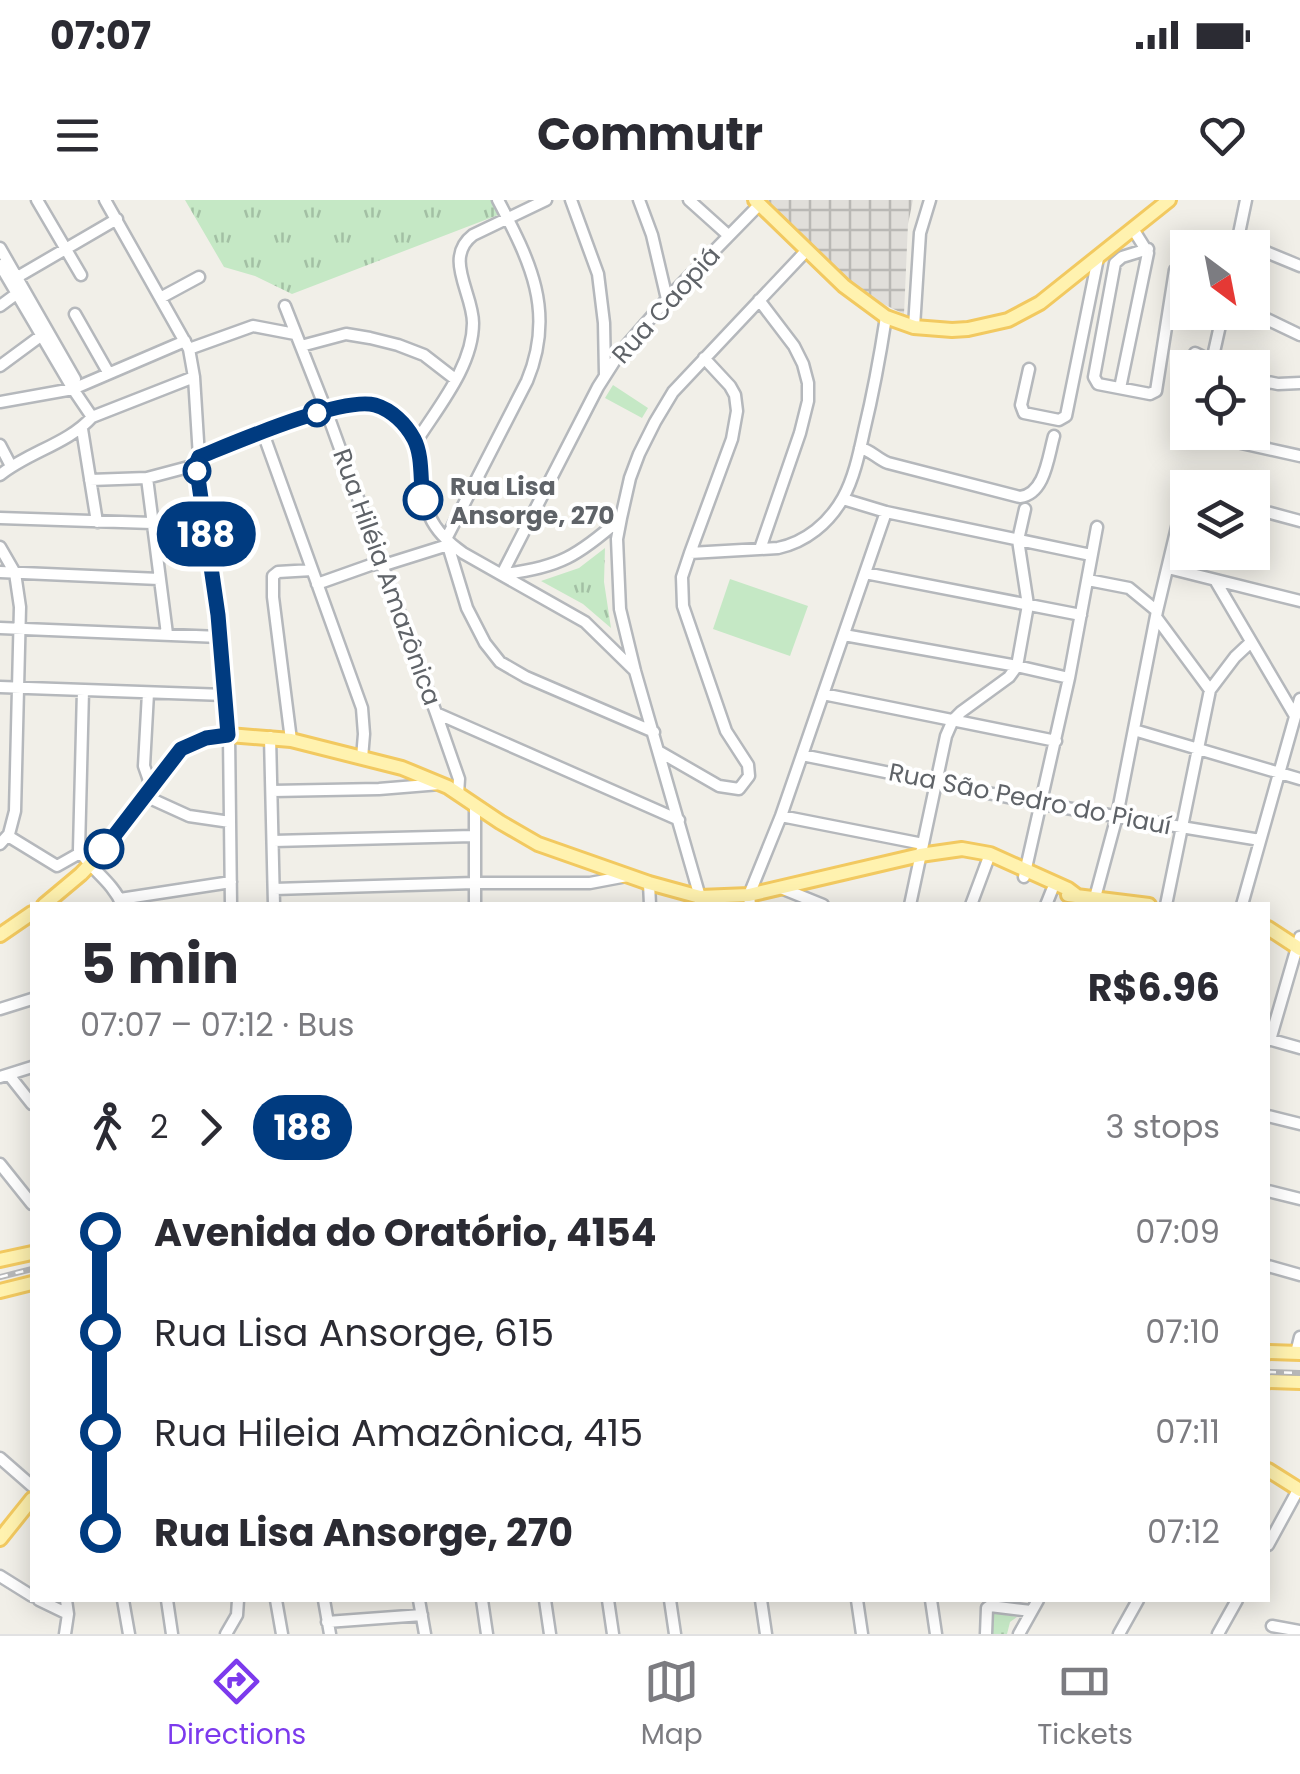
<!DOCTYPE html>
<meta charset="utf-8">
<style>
:root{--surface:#fff;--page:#f2f2f3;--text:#2b2b33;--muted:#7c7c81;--line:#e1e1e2;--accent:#7c3aed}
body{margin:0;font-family:Poppins,sans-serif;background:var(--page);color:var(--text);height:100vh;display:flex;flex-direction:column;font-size:38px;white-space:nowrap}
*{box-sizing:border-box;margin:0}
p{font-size:32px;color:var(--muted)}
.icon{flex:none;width:55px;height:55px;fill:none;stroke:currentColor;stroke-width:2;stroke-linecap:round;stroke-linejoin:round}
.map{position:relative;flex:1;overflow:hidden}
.side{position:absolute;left:30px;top:702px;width:1240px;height:700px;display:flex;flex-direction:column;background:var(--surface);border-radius:0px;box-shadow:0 5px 25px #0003}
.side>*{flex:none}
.badge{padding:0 20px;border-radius:32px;font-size:35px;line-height:65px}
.needle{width:65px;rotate:148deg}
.tools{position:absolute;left:1170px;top:30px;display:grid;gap:20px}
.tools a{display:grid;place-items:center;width:100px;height:100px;border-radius:0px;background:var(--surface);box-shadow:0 5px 25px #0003;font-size:50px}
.map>.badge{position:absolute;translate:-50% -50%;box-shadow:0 0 0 5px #fff}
.legs{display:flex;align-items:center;gap:15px;height:110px;padding:0 50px;font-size:32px}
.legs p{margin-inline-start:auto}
.summary{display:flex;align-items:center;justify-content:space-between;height:170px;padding:0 50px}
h1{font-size:55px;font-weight:700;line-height:75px}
ul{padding:0 50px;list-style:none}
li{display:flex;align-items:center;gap:35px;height:100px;font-size:38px}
li i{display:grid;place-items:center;width:15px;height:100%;margin:0 12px;background:currentColor}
li i::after{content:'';width:25px;height:25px;margin:-12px;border:8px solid;border-radius:50%;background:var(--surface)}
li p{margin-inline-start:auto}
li:first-child i{background:linear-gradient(#0000 50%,currentColor 0)}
li:last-child i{background:linear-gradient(currentColor 50%,#0000 0)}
.status{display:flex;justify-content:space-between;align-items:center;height:70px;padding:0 50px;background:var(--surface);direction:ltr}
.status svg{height:28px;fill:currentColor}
header{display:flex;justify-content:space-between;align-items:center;height:130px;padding:0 50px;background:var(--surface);font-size:45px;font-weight:700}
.dock{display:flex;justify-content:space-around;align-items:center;height:140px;border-top:2px solid var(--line);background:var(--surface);font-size:28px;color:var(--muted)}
.dock a{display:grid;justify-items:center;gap:5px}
.dock .current{color:var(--accent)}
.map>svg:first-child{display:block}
.industrial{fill:url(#industrial-grid)}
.grass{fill:url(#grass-tufts)}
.pitch{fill:#c5e8c5}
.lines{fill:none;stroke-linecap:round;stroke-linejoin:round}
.minor-casing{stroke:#b5b8bc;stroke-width:15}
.major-casing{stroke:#f2c960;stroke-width:18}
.minor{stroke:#fff;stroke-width:10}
.major{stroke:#fff2af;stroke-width:12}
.rail-casing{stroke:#b6b7b8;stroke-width:6}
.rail{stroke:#fff;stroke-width:2.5;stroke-dasharray:8;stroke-linecap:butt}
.line-1-casing{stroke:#fff;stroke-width:22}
.line-1{stroke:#003b80;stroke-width:15}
.stop-1-dot{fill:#fff;stroke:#003b80;stroke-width:5}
.labels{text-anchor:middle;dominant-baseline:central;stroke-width:8;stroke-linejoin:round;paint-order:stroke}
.street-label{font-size:25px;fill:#5f6368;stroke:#fff}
.stop-label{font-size:25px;font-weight:bold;fill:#5f6368;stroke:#fff;text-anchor:start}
</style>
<div class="status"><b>07:07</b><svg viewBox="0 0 49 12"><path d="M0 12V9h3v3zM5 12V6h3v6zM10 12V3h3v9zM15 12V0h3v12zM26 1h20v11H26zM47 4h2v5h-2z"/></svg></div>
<header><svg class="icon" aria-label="menu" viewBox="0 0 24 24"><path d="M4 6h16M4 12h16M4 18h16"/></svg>Commutr<svg class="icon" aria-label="heart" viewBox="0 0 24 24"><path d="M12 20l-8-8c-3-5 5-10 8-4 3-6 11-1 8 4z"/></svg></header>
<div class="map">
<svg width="1300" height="1434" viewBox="0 0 1300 1434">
<defs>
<pattern id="industrial-grid" width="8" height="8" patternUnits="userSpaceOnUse" patternTransform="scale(2.5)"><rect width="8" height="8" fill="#e0deda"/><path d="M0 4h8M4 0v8" fill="none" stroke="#b9b8b5"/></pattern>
<pattern id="grass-tufts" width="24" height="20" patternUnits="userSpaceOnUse" patternTransform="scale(2.5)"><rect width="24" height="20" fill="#c5e8c5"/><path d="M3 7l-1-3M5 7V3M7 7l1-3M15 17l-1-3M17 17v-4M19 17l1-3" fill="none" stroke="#a3c0a4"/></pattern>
</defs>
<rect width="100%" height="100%" fill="#f1efe8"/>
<!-- industrial -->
<path class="industrial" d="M765 0H913L908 24 904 114 873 99 853 84 822 57Z"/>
<!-- grass -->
<path class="grass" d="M185 0H491L498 15 292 94 255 76 224 67Z
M613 185 648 208 642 218 605 198Z
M605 348 604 382 611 428 583 404 541 381 579 368Z
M989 1412 1017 1417 1010 1422 1007 1434H992Z"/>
<!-- pitch -->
<path class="pitch" d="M730 379 808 406 790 456 713 429Z"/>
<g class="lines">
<!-- minor casing -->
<g class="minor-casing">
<path id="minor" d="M37 0 81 75
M105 0 189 149 194 177 199 257
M498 0C530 61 556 112 527 181L446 339 467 408 485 443 500 462 526 477 654 532
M571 0 598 74 604 123 605 174
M639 0 652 35 667 99
M689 0 728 35
M1237 40 1300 66
M0 48 75 179
M1236 48 1246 0
M1148 49 1122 57 1115 63 1094 177 1098 184 1150 194 1156 191 1175 70
M0 65 73 189 92 217
M14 79 117 19
M162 97 199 77
M759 100 794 146 803 164 808 183V201L800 233 760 349
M0 106 19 92
M285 106 326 210 436 513 459 579 458 594
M1252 112 1300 135
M75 114 108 172
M914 127 920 33 930 0
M301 146 346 134 370 138 398 145 424 155 455 179
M189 149 253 126 295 134
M1195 153 1226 168
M1212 161 1223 112
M0 166 42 135
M1029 169 1021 205 1024 213 1059 220 1066 216 1098 58
M1252 179 1278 184 1300 183
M1120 188 1148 53 1133 29
M0 202 73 189 185 141
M82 229 97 322
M263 233 362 508 364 534 362 558
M1210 236 1300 256
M416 242C438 207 473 166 473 123 473 93 443 58 473 35L546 0
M0 245 11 266
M860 248C871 250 877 259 888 263L1020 297C1045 294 1048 257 1054 236
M196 265 218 415 229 535 231 705
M0 275C28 252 68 244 92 217L194 177
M147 278 167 434
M90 280 147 278 196 265 199 257C227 246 256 236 285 225 309 216 333 205 359 203 387 202 414 226 418 253 425 299 420 323 463 353L585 422 634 470
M843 299 886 312 1091 355
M1252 308 1300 321
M0 318 152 323
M0 347 15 373 20 407 15 611 9 634 0 644
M690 353 732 239 737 211 735 195 730 186 704 158
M381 366 448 345
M1168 368 1300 401
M0 372 159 379
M865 373 1081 415
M502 374 598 187 619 154 667 99 759 5
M503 374C559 368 579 355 620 319
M1088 380 1129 388 1157 411
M1215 380 1295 516
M317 384 379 362
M1156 417 1210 490
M0 428 220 437
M844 435 1017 466 1069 478
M0 487 225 495
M83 490 79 650C91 670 113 682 122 705
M148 493 144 566 151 586
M823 494 1056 541
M436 513 679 620
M1134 530 1300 579
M270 537 274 705
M291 540 273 397V376L278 372 312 370
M660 552 719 586 739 589 749 576 748 565 726 531 683 406 682 377 690 353 778 348C806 342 829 323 843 298 854 278 859 254 864 231 873 194 880 156 886 117
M802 555 1042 604 1260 640
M272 591 379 589 440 584
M145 596 189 616 230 622
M781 616 923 644
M8 636 57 666 80 653
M273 641 473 636
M1024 677 1069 478 1097 327
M649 683 650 705
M781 688 823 705
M274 689 474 683H590L627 676
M120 699 231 682
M475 705V606
M700 705V697L635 471 620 409 617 339 621 318 630 278 639 254 655 222 673 192 806 51
M750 705 749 695 781 616 886 312
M910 705 946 536 953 520 961 512 1009 477 1017 466 1028 405 1018 340 1025 309
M971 705 990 654
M1046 705 1052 690
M1093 705 1117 616 1157 411 1183 302 1188 295
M1166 705 1210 490 1235 457 1251 442
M1242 705 1300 499
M0 809 32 799
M1268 839 1300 848
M1270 840 1300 737
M9 875 32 904
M0 877 32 867
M1268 916 1300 924
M0 964 32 1004
M1268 991 1300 999
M1268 1066 1300 1075
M1296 1153 1300 1137
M0 1258 32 1286
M1268 1345 1298 1290
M0 1376 32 1396
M39 1400 68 1414
M123 1400 129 1434
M167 1400 172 1434
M276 1400 282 1434
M324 1400 330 1434
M419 1400 425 1434
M482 1400 487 1434
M545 1400 550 1434
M608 1400 613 1434
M670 1400 675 1434
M761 1400 766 1434
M857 1400 862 1434
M931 1400 936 1434
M327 1422 422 1415
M1272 1426 1300 1431
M65 1434 68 1414 66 1400
M226 1434 237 1415 238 1400
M986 1434 987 1408 990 1406 1031 1411
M1019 1434 1038 1400
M1119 1434 1138 1400
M1218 1434 1237 1400"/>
</g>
<!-- major casing -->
<g class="major-casing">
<path id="major" d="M755 0 844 86 886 117 914 127 952 130 968 129 1008 120 1040 103 1169 0
M1068 695 1149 705
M44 705 81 674 101 653 181 549 207 538 229 535 291 540 402 568 448 587 500 622 538 644 649 683 700 697 749 695 920 655 962 649 990 654 1068 689 1076 695
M1268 728 1300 749
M0 735 32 713
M0 1060 32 1053
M0 1091 32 1083
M1268 1152 1300 1153
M1268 1181 1300 1182
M1268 1270 1300 1290
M0 1339 32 1299"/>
</g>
<!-- minor -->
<use href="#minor" class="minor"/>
<!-- major -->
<use href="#major" class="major"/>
<!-- rail casing -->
<g class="rail-casing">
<path id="rail" d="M0 1077 32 1069
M1268 1172 1300 1173"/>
</g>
<!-- rail -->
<use href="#rail" class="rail"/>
</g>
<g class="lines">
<!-- line-1 casing -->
<g class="line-1-casing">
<path id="line-1" d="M104 649 181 549 206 538 228 535 218 415 196 264 199 257C234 243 342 196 375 205 392 210 406 224 414 239 423 256 420 281 423 300"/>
</g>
<!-- line-1 -->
<use href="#line-1" class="line-1"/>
</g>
<!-- markers -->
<g class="stop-1-dot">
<circle cx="317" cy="213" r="12"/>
<circle cx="197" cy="271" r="12"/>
<circle cx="423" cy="300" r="18"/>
<circle cx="104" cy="649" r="18"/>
</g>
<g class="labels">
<!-- street labels -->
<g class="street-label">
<text transform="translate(666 105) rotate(-48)">Rua Caopiá</text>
<text transform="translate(387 377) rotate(70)">Rua Hiléia Amazônica</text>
<text transform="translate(1030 599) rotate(11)">Rua São Pedro do Piauí</text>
</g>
<!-- stop labels -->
<g class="stop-label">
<text x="450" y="286">Rua Lisa<tspan x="450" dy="29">Ansorge, 270</tspan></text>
</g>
</g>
</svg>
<div class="tools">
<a><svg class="needle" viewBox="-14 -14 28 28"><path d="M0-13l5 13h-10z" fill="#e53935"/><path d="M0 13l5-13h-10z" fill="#7c7c81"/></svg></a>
<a><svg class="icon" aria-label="locate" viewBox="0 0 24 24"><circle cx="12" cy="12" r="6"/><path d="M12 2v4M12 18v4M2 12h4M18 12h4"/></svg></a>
<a><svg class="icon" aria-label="layers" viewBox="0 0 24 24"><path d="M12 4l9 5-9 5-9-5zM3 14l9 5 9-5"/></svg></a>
</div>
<b class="badge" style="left:206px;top:334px;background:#003b80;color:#fff">188</b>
<section class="side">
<div class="summary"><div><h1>5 min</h1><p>07:07 – 07:12 · Bus</p></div><b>R$6.96</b></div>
<div class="legs"><svg class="icon" aria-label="walk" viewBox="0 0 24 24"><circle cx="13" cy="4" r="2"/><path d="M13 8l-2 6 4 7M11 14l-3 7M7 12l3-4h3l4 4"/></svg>2<svg class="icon" aria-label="forward" viewBox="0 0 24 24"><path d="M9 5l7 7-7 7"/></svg><b class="badge" style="background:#003b80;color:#fff">188</b><p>3 stops</p></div>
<ul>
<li><i style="color:#003b80"></i><b>Avenida do Oratório, 4154</b><p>07:09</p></li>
<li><i style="color:#003b80"></i><span>Rua Lisa Ansorge, 615</span><p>07:10</p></li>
<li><i style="color:#003b80"></i><span>Rua Hileia Amazônica, 415</span><p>07:11</p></li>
<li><i style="color:#003b80"></i><b>Rua Lisa Ansorge, 270</b><p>07:12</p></li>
</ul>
</section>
</div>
<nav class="dock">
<a class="current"><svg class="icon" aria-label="directions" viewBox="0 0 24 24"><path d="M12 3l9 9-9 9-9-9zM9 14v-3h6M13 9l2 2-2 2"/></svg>Directions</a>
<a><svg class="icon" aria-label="map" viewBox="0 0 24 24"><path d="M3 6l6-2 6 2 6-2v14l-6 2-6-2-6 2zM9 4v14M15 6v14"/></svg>Map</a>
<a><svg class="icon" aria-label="tickets" viewBox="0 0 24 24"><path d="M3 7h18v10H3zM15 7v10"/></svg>Tickets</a>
</nav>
